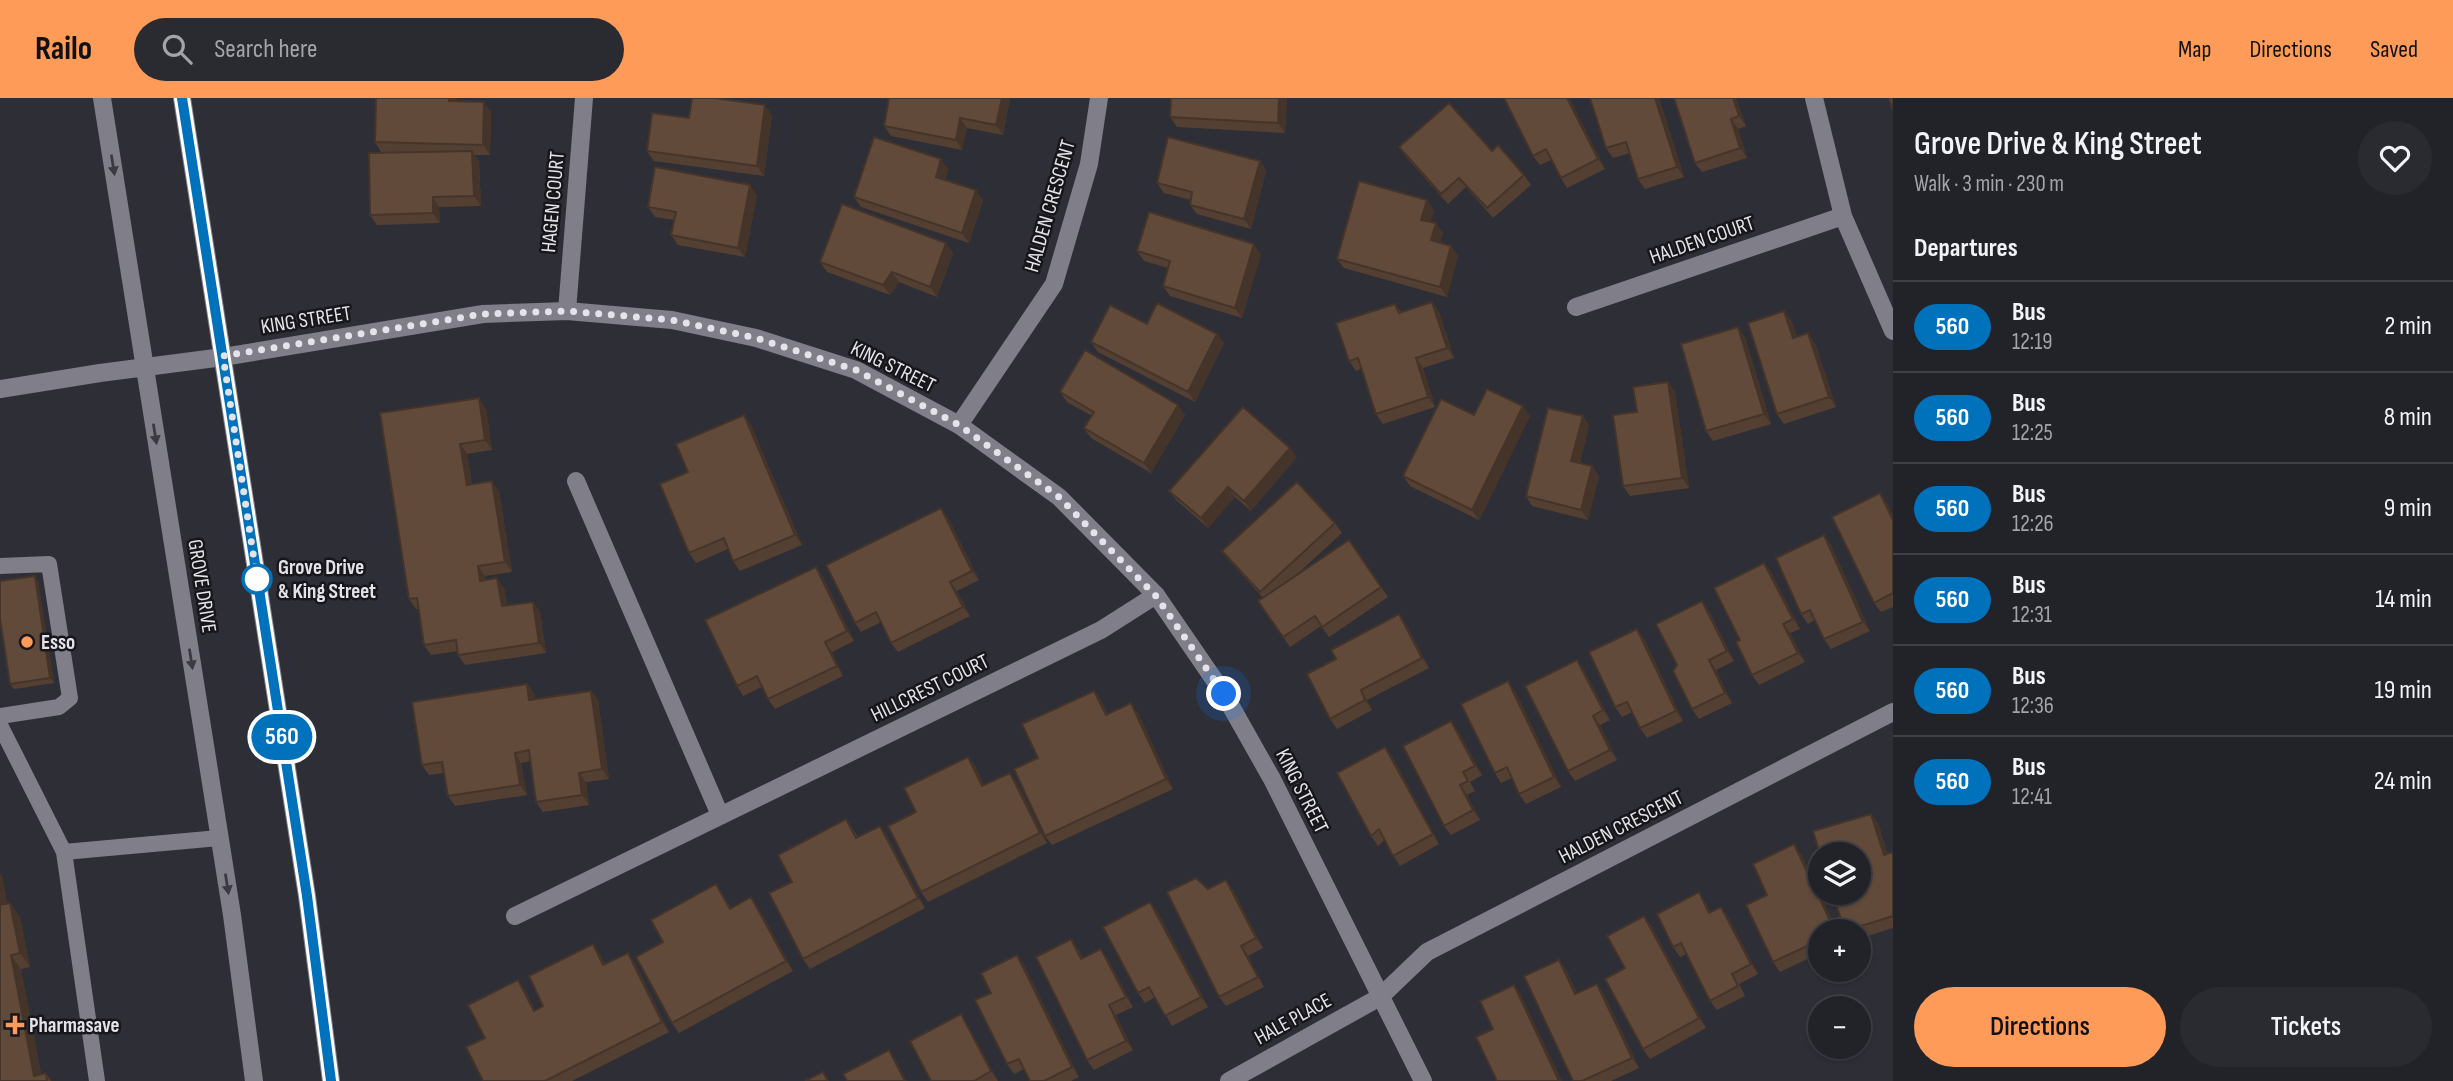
<!DOCTYPE html>
<meta charset="utf-8">
<style>
:root{--surface:#222229;--page:#2a2a31;--text:#f1f3f6;--muted:#a2a4a8;--line:#3f3f46;--accent:#fe9b59}
body{margin:0;font-family:"Sofia Sans Condensed",sans-serif;background:var(--page);color:var(--text);height:100vh;display:flex;flex-direction:column;font-size:26px;white-space:nowrap}
*{box-sizing:border-box;margin:0}
p{font-size:23px;color:var(--muted)}
.icon{flex:none;width:38px;height:38px;fill:none;stroke:currentColor;stroke-width:2;stroke-linecap:round;stroke-linejoin:round}
.map{position:relative;flex:1;overflow:hidden}
.drawer{display:flex;flex-direction:column;background:var(--surface);width:560px}
.drawer>*{flex:none}
.badge{padding:0 14px;border-radius:23px;font-size:24px;line-height:46px}
.controls{position:absolute;left:1808px;top:744px;display:grid;gap:14px}
.controls a{display:grid;place-items:center;width:63px;height:63px;border-radius:50%;background:var(--surface);box-shadow:0 2px 5px #0004,0 0 0 2px var(--line);font-size:35px}
.you{position:absolute;width:35px;height:35px;margin:-18px;border:5px solid #fff;border-radius:50%;background:#1a73e8;box-shadow:0 0 0 10px #1a73e833}
.map>.badge{position:absolute;translate:-50% -50%;box-shadow:0 0 0 4px #fff}
h2{padding:0 21px;font-size:26px;line-height:63px}
.round{display:grid;place-items:center;flex:none;width:74px;height:74px;border-radius:37px;background:var(--page)}
.head{display:flex;align-items:center;justify-content:space-between;height:119px;padding:0 21px}
h1{font-size:33px;font-weight:600;line-height:52px}
.cta{display:flex;gap:14px;margin-top:auto;padding:14px 21px}
.cta a{flex:1;height:80px;border-radius:42px;background:var(--accent);color:#111;font-size:28px;font-weight:600;line-height:80px;text-align:center}
.cta a+a{background:var(--page);color:var(--text)}
ul{padding:0;list-style:none}
li{display:flex;align-items:center;gap:21px;height:91px;padding:0 21px;border-top:2px solid var(--line)}
li div{flex:1}
li b{display:block;font-size:26px}
li em{font-style:normal}
li .badge{min-width:77px;font-weight:700;text-align:center}
header{display:flex;align-items:center;gap:42px;box-sizing:border-box;height:98px;padding:0 35px;background:var(--accent);color:#111}
header strong{font-size:33px}
nav{display:flex;gap:38px;margin-inline-start:auto;font-size:24px}
.search{width:490px;height:63px;background:var(--page);display:flex;align-items:center;gap:18px;box-sizing:border-box;padding:0 24px;border-radius:38px;color:var(--muted);font-size:26px}
main{display:flex;flex:1;min-height:0}
.map>svg:first-child{display:block}
.lines{fill:none;stroke-linecap:round;stroke-linejoin:round}
.lane{stroke:#7f7e89;stroke-width:16}
.street{stroke:#7f7e89;stroke-width:18}
.secondary{stroke:#7f7e89;stroke-width:18}
.wall{fill:#544033}
.shaded-wall{fill:#453429}
.building{fill:#624a3b;stroke:#453429;stroke-width:2}
.oneway{fill:#3b3a42}
.line-casing{stroke:#fff;stroke-width:16}
.line{stroke:#0072bc;stroke-width:10}
.walk{stroke:#e4e3e9;stroke-width:7;stroke-dasharray:0 12.6}
.stop-dot{fill:#fff;stroke:#0072bc;stroke-width:3.5}
.poi-dot{fill:#fe9b59;stroke:#17161b;stroke-width:2.5}
.labels{text-anchor:middle;dominant-baseline:central;stroke-width:5;stroke-linejoin:round;paint-order:stroke}
.street-label{font-size:21px;fill:#e4e3e9;stroke:#17161b}
.stop-label{font-size:21px;font-weight:bold;fill:#e4e3e9;stroke:#17161b;text-anchor:start}
.poi-label{font-size:21px;font-weight:bold;fill:#e4e3e9;stroke:#17161b;text-anchor:start}
</style>
<header>
<strong>Railo</strong>
<div class="search"><svg class="icon" aria-label="search" viewBox="0 0 24 24"><circle cx="10" cy="10" r="6"/><path d="M15 15l6 6"/></svg>Search here</div>
<nav><a>Map</a><a>Directions</a><a>Saved</a></nav>
</header>
<main>
<div class="map">
<svg width="1893" height="983" viewBox="0 0 1893 983">
<rect width="100%" height="100%" fill="#2e2e37"/>
<g class="lines">
<!-- lane -->
<path class="lane" d="M0 468 49 466 70 600 59 609 0 618
M0 627 64 754 97 983
M64 754 219 740"/>
<!-- street -->
<path class="street" d="M1814 0 1843 118 1893 233
M1576 209 1843 118
M567 213 584 0
M959 327 1054 186 1089 66 1099 0
M576 383 720 717
M515 818 1101 532 1156 497
M1229 983 1380 899 1427 854 1893 614"/>
<!-- secondary -->
<path class="secondary" d="M102 0 232 817 254 983
M182 0 307 798 331 983
M0 291 100 275 223 259 483 216 567 213 672 222 756 240 856 272 959 327 1059 399 1156 497 1224 596 1272 681 1423 983"/>
</g>
<!-- wall -->
<path class="wall" d="M1010 0 1003 37 967 30 962 52 891 38 884 28Z
M1287 0 1285 35 1177 29 1170 19Z
M1569 0 1605 71 1567 90 1561 80 1551 62 1540 67 1533 58Z
M1659 0 1684 79 1645 91 1638 81 1630 55 1613 60 1606 50Z
M1736 0 1746 28 1738 31 1747 60 1702 74 1695 65Z
M457 3 491 14 490 57H475L479 63 481 108 439 109 440 125 377 127 370 117 381 54 375 44Z
M772 17 764 78 654 63 647 53 689 20Z
M1399 49 1492 53 1524 77 1531 87 1493 120 1466 89 1448 106 1406 59Z
M1260 63 1266 73 1251 131 1197 116 1190 107 1191 102 1164 95 1157 85Z
M948 71 945 82 983 102 969 145 861 109 854 99Z
M757 97 745 159 678 147 671 137 674 122 655 119 648 109Z
M1434 112 1430 124 1443 135 1440 145 1451 148 1458 158 1447 199 1344 170 1337 161Z
M946 145 953 155 937 199 899 184 890 197 827 174 820 164Z
M1137 153 1261 156 1242 220 1170 198 1163 188 1168 170 1144 163Z
M1432 204 1439 214 1454 260 1423 270 1435 309 1383 326 1376 316 1361 271 1356 273 1349 263 1395 206 1401 214Z
M1791 222 1797 239 1815 245 1836 309 1784 326 1777 316Z
M1147 226 1217 236 1224 245 1195 304 1098 254 1091 244Z
M1745 239 1771 326 1713 343 1706 333Z
M1060 294 1185 317 1151 375 1091 340 1084 330 1092 318 1067 304Z
M1675 294 1689 390 1630 398 1623 388 1637 314Z
M486 310 492 352 467 356 472 386 499 393 512 474 485 478V482L504 490 507 508 533 504 540 514 546 555 465 567 458 557V553L431 557 424 547 419 511H416L409 501 380 315Z
M744 317 751 327 802 447 740 473 733 463 728 451 696 465 689 455 688 374Z
M1474 317 1530 318 1479 422 1410 388 1403 378Z
M1583 318 1589 328 1580 365 1592 368 1599 378 1588 422 1532 408 1526 398Z
M1297 359 1251 413 1235 399 1208 430 1176 402 1169 393Z
M1887 405 1893 418V509L1881 514 1874 505Z
M948 420 979 482 957 493 970 518 898 554 891 545 881 524 861 534 855 525Z
M1335 425 1342 435 1294 479 1349 442 1388 499 1329 539 1321 528 1290 549 1258 503 1263 500 1229 462 1222 453Z
M1824 437 1831 447 1870 533 1831 551 1824 541 1815 522 1808 526 1801 516Z
M1764 465 1771 474 1800 531 1790 535 1805 564 1759 587 1752 577 1740 542Z
M816 469 823 479 854 543 832 554 843 578 775 611 768 601 762 589 743 598 737 588Z
M38 483 54 585 14 591 10 586Z
M1709 513 1734 563 1716 572 1732 605 1699 621 1692 611 1677 567Z
M1406 526 1429 570 1367 602 1372 612 1337 631 1330 621Z
M1637 531 1644 541 1683 623 1647 640 1640 630 1632 614 1622 619 1615 609Z
M1584 572 1610 622 1600 627 1617 662 1575 683 1568 673Z
M527 586 534 596 535 601 591 593 598 602 609 681 586 684 589 707 543 714 536 704 530 663 521 665 527 697 455 708 448 698 444 675 429 677 422 667Z
M1094 593 1101 602 1107 616 1138 615 1173 691 1052 747 1045 738 1038 660Z
M1515 593 1561 689 1526 706 1519 696 1512 680 1501 685 1495 675Z
M1451 623 1458 633 1482 677 1470 684 1475 693 1467 697 1480 722 1451 737 1444 728Z
M1392 658 1439 746 1400 768 1384 742 1378 748 1371 738Z
M968 659 975 668 984 688 1010 675 1017 685 1047 745 928 804 921 794 916 714Z
M846 721 858 739 880 728 887 738 925 810 810 871 803 861 792 784Z
M1878 725 1887 755 1893 754V830L1858 841V833H1845Z
M1801 756 1837 833H1820V855L1780 874 1773 864 1767 797Z
M2 778 7 805H10L20 819 30 869 21 871 41 976 46 975 51 983H0Z
M716 786 731 810 758 809 793 873 679 935 672 925 663 844Z
M1208 791 1233 792 1263 850 1248 858 1264 889 1226 908 1219 899Z
M1705 804 1711 815 1728 819 1758 876 1739 886 1745 898 1717 912 1710 903 1686 856 1680 859 1673 849Z
M1157 813 1208 909 1172 928 1155 899 1145 905 1138 895Z
M1644 818 1651 827 1706 930 1650 961 1643 951 1625 870Z
M593 846 605 866 635 865 669 934 572 983H483L525 892 535 912 543 908Z
M1078 851 1083 860 1108 861 1133 909 1116 917 1133 952 1094 972 1087 962Z
M1017 857 1024 867 1079 979 1071 983H1030L1024 971 1014 976 1007 966 991 895Z
M1559 862 1566 872 1577 895 1597 886 1604 896 1639 970 1611 983H1573Z
M967 926 998 983H931Z"/>
<!-- shaded-wall -->
<path class="shaded-wall" d="M449 0H457L456 13 449 3Z
M1002 0H1010L1003 37 996 27Z
M1279 0H1287L1285 35 1278 25Z
M1567 0H1569L1605 71 1598 61Z
M1655 0H1659L1684 79 1677 69Z
M1733 0H1736L1746 28 1739 18Z
M484 4 491 14 490 57 483 47Z
M765 7 772 17 764 78 757 68Z
M960 20 967 30 962 52 956 42Z
M1731 21 1738 31 1747 60 1740 50Z
M472 53 479 63 481 108 474 98Z
M941 61 948 71 943 89 936 79Z
M1260 63 1266 73 1251 131 1244 121Z
M750 87 757 97 745 159 738 150Z
M976 92 983 102 969 145 962 135Z
M433 99 439 109 440 125 433 115Z
M1427 102 1434 112 1428 131 1421 122Z
M1436 125 1443 135 1438 152 1431 142Z
M946 145 953 155 937 199 930 189Z
M1254 146 1261 156 1242 220 1235 210Z
M1451 148 1458 158 1447 199 1440 189Z
M892 174 899 184 890 197 883 187Z
M1432 204 1439 214 1454 260 1447 250Z
M1784 213 1791 222 1800 250 1793 240Z
M1738 229 1745 239 1771 326 1764 316Z
M1808 235 1815 245 1836 309 1829 299Z
M1217 236 1224 245 1195 304 1188 294Z
M1416 260 1423 270 1435 309 1428 299Z
M1668 284 1675 294 1689 390 1682 380Z
M479 300 486 310 492 352 485 342Z
M1178 307 1185 317 1151 375 1144 365Z
M1523 308 1530 318 1479 422 1472 412Z
M744 317 751 327 802 447 795 437Z
M1583 318 1589 328 1578 373 1571 363Z
M460 346 467 356 474 397 467 387Z
M1290 350 1297 359 1251 413 1244 403Z
M1592 368 1599 378 1588 422 1581 412Z
M492 383 499 393 512 474 505 464Z
M1228 389 1235 399 1208 430 1201 420Z
M1880 395 1887 405 1893 418V422Z
M941 410 948 420 979 482 972 473Z
M1824 437 1831 447 1870 533 1863 524Z
M1764 465 1771 474 1800 531 1793 521Z
M478 468 485 478 487 492 480 483Z
M816 469 823 479 854 543 847 533Z
M35 478 38 483 54 585 50 580Z
M497 480 504 490 509 518 502 508Z
M950 484 957 493 970 518 963 509Z
M1702 503 1709 513 1734 563 1727 553Z
M533 504 540 514 546 555 539 545Z
M1399 516 1406 526 1429 570 1422 560Z
M1783 526 1790 535 1805 564 1798 555Z
M1637 531 1644 541 1683 623 1676 613Z
M825 544 832 554 843 578 837 568Z
M1577 562 1584 572 1610 622 1603 612Z
M1709 562 1716 572 1732 605 1725 595Z
M1508 583 1515 593 1561 689 1554 679Z
M527 586 534 596 536 612 529 602Z
M1361 592 1367 602 1372 612 1365 602Z
M591 593 598 602 609 681 602 671Z
M1094 593 1101 602 1113 627 1106 617Z
M1131 605 1138 615 1173 691 1166 681Z
M1593 618 1600 627 1617 662 1610 652Z
M1451 623 1458 633 1482 677 1475 668Z
M1385 649 1392 658 1439 746 1433 736Z
M515 655 521 665 527 697 520 687Z
M968 659 975 668 989 698 982 688Z
M579 675 586 684 589 707 582 697Z
M1010 675 1017 685 1047 745 1040 735Z
M1460 687 1467 697 1480 722 1473 712Z
M1871 716 1878 725 1891 766 1884 757Z
M880 728 887 738 925 810 918 800Z
M1794 746 1801 756 1837 833H1835Z
M0 775 2 778 10 821 0 807Z
M1226 782 1233 792 1263 850 1256 840Z
M1699 794 1705 804 1716 825 1709 815Z
M751 799 758 809 793 873 786 863Z
M1150 804 1157 813 1208 909 1201 899Z
M10 805 20 819 30 869 20 855Z
M1721 809 1728 819 1758 876 1751 866Z
M1644 818 1651 827 1706 930 1699 920Z
M1071 841 1078 851 1088 870 1081 861Z
M593 846 600 856 610 877 603 867Z
M1241 848 1248 858 1264 889 1258 879Z
M1101 851 1108 861 1133 909 1126 899Z
M628 855 635 865 669 934 662 924Z
M11 857 21 871 42 983 34 978Z
M1017 857 1024 867 1079 979 1072 969Z
M1559 862 1566 872 1582 906 1575 896Z
M518 882 525 892 541 923 534 913Z
M1597 886 1604 896 1639 970 1632 960Z
M1514 887 1521 897 1562 983H1559Z
M1109 907 1116 917 1133 952 1126 943Z
M961 916 967 926 998 983 991 973Z
M889 952 896 962 907 983H905Z"/>
<!-- building -->
<path class="building" d="M376 0H449V3L484 4 483 47 375 44Z
M692 0H714L765 7 757 68 647 53 652 15 689 20Z
M889 0H1002L996 27 960 20 956 42 884 28Z
M1171 0H1279L1278 25 1170 19Z
M1504 0H1567L1598 61 1561 80 1546 51 1533 58Z
M1590 0H1655L1677 69 1638 81 1626 44 1606 50Z
M1674 0H1733L1739 18 1731 21 1740 50 1695 65Z
M1889 0H1893V10L1892 11Z
M1449 5 1492 53 1498 47 1524 77 1487 110 1459 80 1441 96 1399 49Z
M874 39 941 61 936 79 976 92 962 135 854 99Z
M1168 39 1260 63 1244 121 1190 107 1192 94 1157 85Z
M472 53 474 98 433 99V115L370 117 369 55Z
M655 69 750 87 738 150 671 137 676 114 648 109Z
M1359 83 1427 102 1421 122 1436 125 1431 142 1451 148 1440 189 1337 161Z
M842 106 946 145 930 189 892 174 883 187 820 164Z
M1149 114 1254 146 1235 210 1163 188 1170 163 1137 153Z
M1432 204 1447 250 1416 260 1428 299 1376 316 1358 260 1349 263 1336 225 1395 206 1399 215Z
M1157 205 1217 236 1188 294 1091 244 1110 207 1147 226Z
M1784 213 1793 240 1808 235 1829 299 1777 316 1748 225Z
M1738 229 1764 316 1706 333 1681 246Z
M1085 252 1178 307 1144 365 1084 330 1094 314 1060 294Z
M1668 284 1682 380 1623 388 1613 317 1637 314 1633 289Z
M1487 291 1523 308 1472 412 1403 378 1441 301 1474 317Z
M479 300 485 342 460 346 467 387 492 383 505 464 478 468 480 483 497 480 502 508 533 504 539 545 458 557 456 542 424 547 417 500 409 501 380 315Z
M1243 309 1290 350 1244 403 1228 389 1201 420 1169 393Z
M1548 310 1583 318 1571 363 1592 368 1581 412 1526 398Z
M744 317 795 437 733 463 724 440 689 455 660 386 688 374 676 346Z
M1297 384 1335 425 1260 494 1222 453Z
M1880 395 1893 422V495L1874 505 1832 419Z
M941 410 972 473 950 484 963 509 891 545 876 514 855 525 826 467Z
M1824 437 1863 524 1824 541 1810 512 1801 516 1776 460Z
M1349 442 1381 489 1322 529 1315 518 1283 539 1258 503Z
M1764 465 1793 521 1783 526 1798 555 1752 577 1736 544 1740 542 1714 490Z
M816 469 847 533 825 544 837 568 768 601 757 578 737 588 705 522Z
M35 478 50 580 10 586 0 521V483Z
M1702 503 1727 553 1709 562 1725 595 1692 611 1673 573 1677 567 1656 526Z
M1399 516 1422 560 1361 592 1365 602 1330 621 1307 576 1336 561 1331 552Z
M1637 531 1676 613 1640 630 1627 604 1615 609 1589 554Z
M1577 562 1603 612 1593 618 1610 652 1568 673 1525 588Z
M1508 583 1554 679 1519 696 1507 669 1495 675 1461 606Z
M527 586 529 602 591 593 602 671 579 675 582 697 536 704 529 652 515 655 520 687 448 698 442 664 422 667 412 604Z
M1094 593 1106 617 1131 605 1166 681 1045 738 1014 671 1038 660 1022 626Z
M1451 623 1475 668 1463 674 1468 683 1460 687 1473 712 1444 728 1403 648Z
M1385 649 1433 736 1393 758 1379 731 1371 738 1337 675Z
M968 659 982 688 1010 675 1040 735 921 794 888 728 916 714 904 690Z
M1871 716 1884 757 1893 754V818L1845 833 1832 794H1858V756H1820L1813 733Z
M846 721 856 740 880 728 918 800 803 861 769 795 792 784 778 757Z
M1794 746 1835 833H1820V842L1773 864 1746 807 1767 797 1753 766Z
M1196 780 1208 791 1226 782 1256 840 1241 848 1258 879 1219 899 1167 794Z
M716 786 730 811 751 799 786 863 672 925 636 859 663 844 651 822Z
M1699 794 1709 815 1721 809 1751 866 1732 876 1738 888 1710 903 1681 845 1673 849 1657 816Z
M1150 804 1201 899 1165 918 1149 889 1138 895 1103 829Z
M0 805V807L10 805 20 855 11 857 34 978 46 975 47 983H0Z
M1644 818 1699 920 1643 951 1605 881 1625 870 1607 838Z
M1071 841 1081 861 1101 851 1126 899 1109 907 1126 943 1087 962 1036 859Z
M593 846 603 867 628 855 662 924 545 983H483L466 949 485 940 468 907 518 882 534 913 543 908 529 878Z
M1017 857 1072 969 1044 983H1030L1019 961 1007 966 975 902 991 895 981 875Z
M1559 862 1575 896 1597 886 1632 960 1582 983H1573L1524 878Z
M1514 887 1559 983H1497L1476 939 1493 931 1480 903Z
M961 916 991 973 974 983H931L910 943Z
M889 952 905 983H847L843 976Z
M823 974 828 983H805Z"/>
<!-- one-way arrows -->
<defs><path id="oneway-solid" d="M-6-.8H1V-3.2L6.5 0L1 3.2V.8H-6Z" transform="scale(1.75)"/></defs>
<g class="oneway">
<use href="#oneway-solid" transform="translate(113 67) rotate(81)"/>
<use href="#oneway-solid" transform="translate(155 336) rotate(81)"/>
<use href="#oneway-solid" transform="translate(191 561) rotate(81)"/>
<use href="#oneway-solid" transform="translate(227 786) rotate(81)"/>
</g>
<g class="lines">
<!-- line casing -->
<g class="line-casing">
<path id="line" d="M182 0 307 798 331 983"/>
</g>
<!-- line -->
<use href="#line" class="line"/>
<!-- walk -->
<path class="walk" d="M257 481 223 258 483 216 567 213 672 222 756 240 856 272 959 327 1059 399 1156 498 1224 596"/>
</g>
<!-- markers -->
<circle class="stop-dot" cx="257" cy="481" r="14"/>
<g class="poi-dot">
<circle cx="27" cy="544" r="7"/>
<path d="M11.5 916.5h7v7h7v7h-7v7h-7v-7h-7v-7h7z"/>
</g>
<g class="labels">
<!-- street labels -->
<g class="street-label">
<text transform="translate(553 104) rotate(-85)">HAGEN COURT</text>
<text transform="translate(1050 108) rotate(-74)">HALDEN CRESCENT</text>
<text transform="translate(1702 142) rotate(-19)">HALDEN COURT</text>
<text transform="translate(306 222) rotate(-9)">KING STREET</text>
<text transform="translate(893 269) rotate(26)">KING STREET</text>
<text transform="translate(202 488) rotate(81)">GROVE DRIVE</text>
<text transform="translate(930 590) rotate(-26)">HILLCREST COURT</text>
<text transform="translate(1302 693) rotate(63)">KING STREET</text>
<text transform="translate(1621 729) rotate(-27)">HALDEN CRESCENT</text>
<text transform="translate(1293 921) rotate(-29)">HALE PLACE</text>
</g>
<!-- stop labels -->
<g class="stop-label">
<text x="278" y="469">Grove Drive<tspan x="278" dy="24">&amp; King Street</tspan></text>
</g>
<!-- poi labels -->
<g class="poi-label">
<text x="41" y="544">Esso</text>
<text x="29" y="927">Pharmasave</text>
</g>
</g>
</svg>
<div class="controls">
<a><svg class="icon" aria-label="layers" viewBox="0 0 24 24"><path d="M12 4l9 5-9 5-9-5zM3 14l9 5 9-5"/></svg></a>
<a>+</a>
<a>−</a>
</div>
<div class="you" style="left:1224px;top:596px"></div>
<b class="badge" style="left:282px;top:639px;background:#0072bc;color:#fff">560</b>
</div>
<section class="drawer">
<div class="head"><div><h1>Grove Drive &amp; King Street</h1><p>Walk · 3 min · 230 m</p></div><a class="round"><svg class="icon" aria-label="heart" viewBox="0 0 24 24"><path d="M12 20l-8-8c-3-5 5-10 8-4 3-6 11-1 8 4z"/></svg></a></div>
<h2>Departures</h2>
<ul>
<li><span class="badge" style="background:#0072bc;color:#fff">560</span><div><b>Bus</b><p>12:19</p></div><em>2 min</em></li>
<li><span class="badge" style="background:#0072bc;color:#fff">560</span><div><b>Bus</b><p>12:25</p></div><em>8 min</em></li>
<li><span class="badge" style="background:#0072bc;color:#fff">560</span><div><b>Bus</b><p>12:26</p></div><em>9 min</em></li>
<li><span class="badge" style="background:#0072bc;color:#fff">560</span><div><b>Bus</b><p>12:31</p></div><em>14 min</em></li>
<li><span class="badge" style="background:#0072bc;color:#fff">560</span><div><b>Bus</b><p>12:36</p></div><em>19 min</em></li>
<li><span class="badge" style="background:#0072bc;color:#fff">560</span><div><b>Bus</b><p>12:41</p></div><em>24 min</em></li>
</ul>
<div class="cta"><a>Directions</a><a>Tickets</a></div>
</section>
</main>
